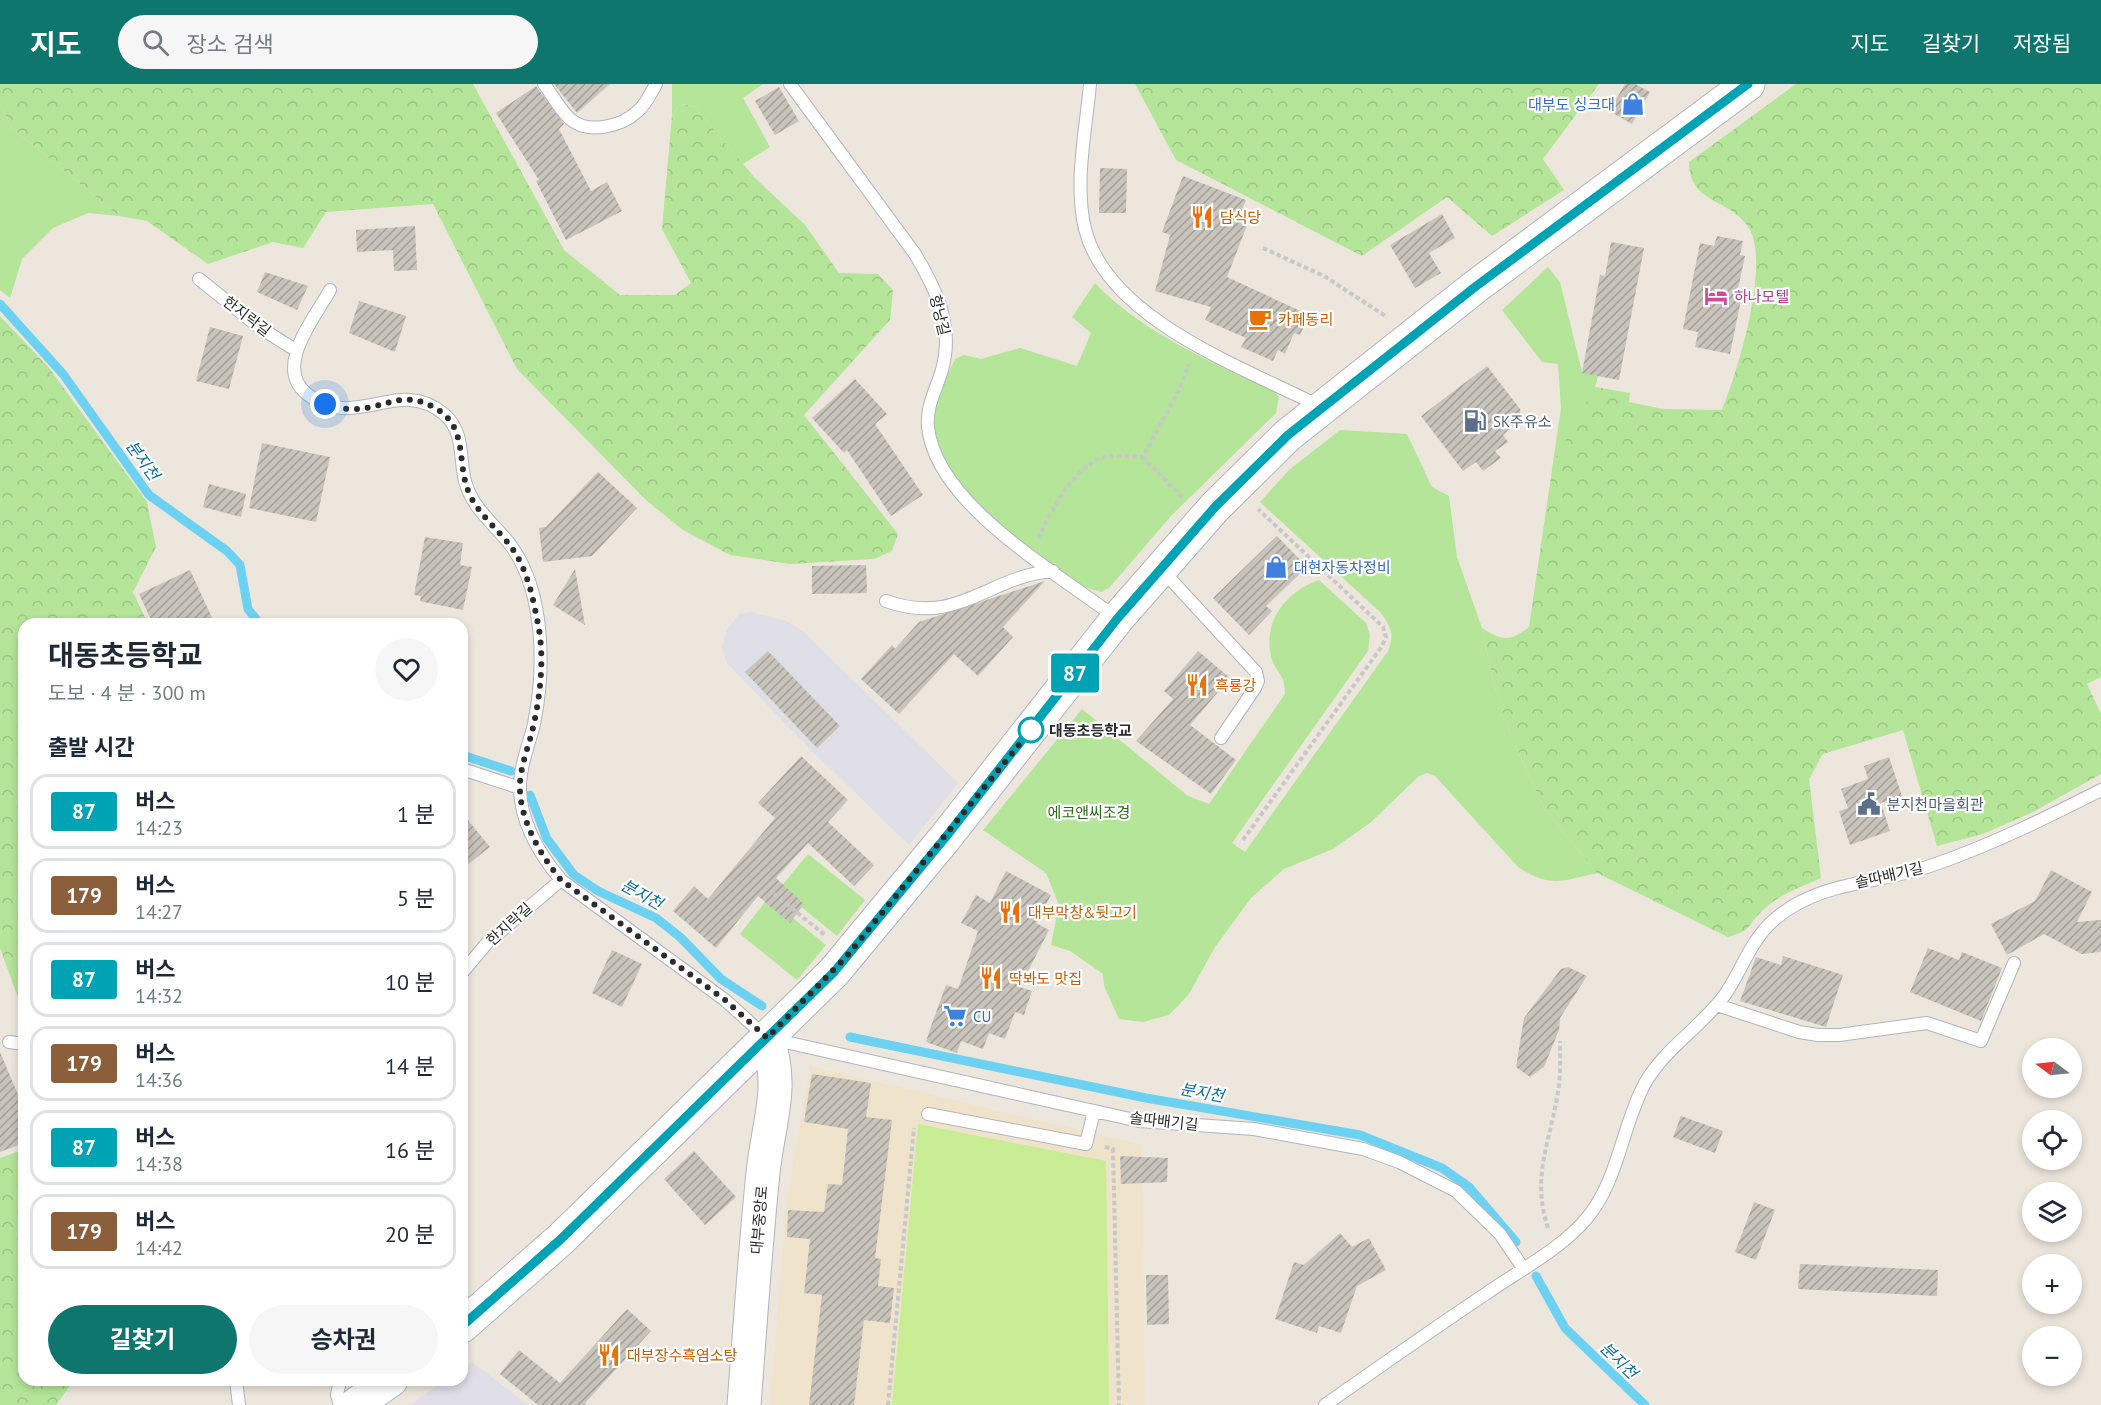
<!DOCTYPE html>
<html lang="ko">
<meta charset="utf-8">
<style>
:root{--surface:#fff;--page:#f6f6f7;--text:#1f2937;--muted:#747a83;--line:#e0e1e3;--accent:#0f766e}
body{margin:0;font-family:"PT Sans","Noto Sans KR",sans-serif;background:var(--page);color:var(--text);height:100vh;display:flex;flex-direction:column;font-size:22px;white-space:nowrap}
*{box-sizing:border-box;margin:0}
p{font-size:20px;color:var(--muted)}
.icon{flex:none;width:33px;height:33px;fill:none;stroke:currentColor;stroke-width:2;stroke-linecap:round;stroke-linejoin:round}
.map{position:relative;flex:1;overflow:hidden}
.side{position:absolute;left:18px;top:534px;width:450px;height:768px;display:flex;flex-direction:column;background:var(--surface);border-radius:18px;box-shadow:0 3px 9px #0003}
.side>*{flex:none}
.badge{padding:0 12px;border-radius:4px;font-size:21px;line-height:39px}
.needle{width:39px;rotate:285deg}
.buttons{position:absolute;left:2022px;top:954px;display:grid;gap:12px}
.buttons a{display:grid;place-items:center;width:60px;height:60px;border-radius:50%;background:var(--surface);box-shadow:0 3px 9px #0003;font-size:30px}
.you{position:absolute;width:30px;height:30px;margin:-15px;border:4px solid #fff;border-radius:50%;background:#1a73e8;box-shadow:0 0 0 9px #1a73e833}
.map>.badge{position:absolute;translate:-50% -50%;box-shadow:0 0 0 3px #fff}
h2{padding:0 30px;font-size:22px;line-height:54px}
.round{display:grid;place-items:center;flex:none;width:63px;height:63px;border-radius:32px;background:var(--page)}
.overview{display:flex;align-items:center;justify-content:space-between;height:102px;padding:0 30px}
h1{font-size:28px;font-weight:700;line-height:45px}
.action{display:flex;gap:12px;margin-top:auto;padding:12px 30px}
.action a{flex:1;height:69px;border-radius:36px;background:var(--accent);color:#fff;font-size:24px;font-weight:700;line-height:69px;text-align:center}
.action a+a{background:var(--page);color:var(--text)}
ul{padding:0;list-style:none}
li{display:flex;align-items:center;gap:18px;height:75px;margin:0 12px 9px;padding:0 18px;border:3px solid var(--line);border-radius:18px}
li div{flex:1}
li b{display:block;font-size:22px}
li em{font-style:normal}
li .badge{min-width:66px;font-weight:700;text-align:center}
header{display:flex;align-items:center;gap:36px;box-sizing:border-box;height:84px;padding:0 30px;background:var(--accent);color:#fff}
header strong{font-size:28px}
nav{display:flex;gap:33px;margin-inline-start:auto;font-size:21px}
.search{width:420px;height:54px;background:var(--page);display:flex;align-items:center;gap:15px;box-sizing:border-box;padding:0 21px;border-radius:33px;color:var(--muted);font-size:22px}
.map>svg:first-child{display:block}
.industrial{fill:#e0dee6}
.education{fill:#efe3cc}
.grass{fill:#b4e598}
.forest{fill:url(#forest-crowns)}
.pitch{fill:#c9ed94}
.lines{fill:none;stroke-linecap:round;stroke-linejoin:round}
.stream{stroke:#6dd2f2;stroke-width:9}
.building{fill:url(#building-hatch)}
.lane-casing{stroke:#b1b4bf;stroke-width:14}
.secondary-casing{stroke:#b1b4bf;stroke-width:35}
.path{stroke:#c8c8c8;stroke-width:4;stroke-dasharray:4.5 3;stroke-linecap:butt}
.lane{stroke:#fff;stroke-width:12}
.secondary{stroke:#fff;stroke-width:33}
.line-casing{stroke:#fff;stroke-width:14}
.line{stroke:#00a3b4;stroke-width:9}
.walk{stroke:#2b2b2b;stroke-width:6;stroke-dasharray:0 10.8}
.stop-dot{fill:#fff;stroke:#00a3b4;stroke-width:3}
.labels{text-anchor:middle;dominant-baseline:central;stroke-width:4.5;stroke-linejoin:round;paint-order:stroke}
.shop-label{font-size:15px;fill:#366cbe;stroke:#fff;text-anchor:start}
.food-label{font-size:15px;fill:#c56008;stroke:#fff;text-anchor:start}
.hotel-label{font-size:15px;fill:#b23c85;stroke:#fff;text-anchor:start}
.street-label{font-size:15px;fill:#2b2b2b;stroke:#fff}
.service-label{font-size:15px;fill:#4e5e75;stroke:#fff;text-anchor:start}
.stop-label{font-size:15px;font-weight:bold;fill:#2b2b2b;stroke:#fff;text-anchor:start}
.park-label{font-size:15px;fill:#2c6b18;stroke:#fff}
.water-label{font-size:16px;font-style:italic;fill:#0a71a1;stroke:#fff}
</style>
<header>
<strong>지도</strong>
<div class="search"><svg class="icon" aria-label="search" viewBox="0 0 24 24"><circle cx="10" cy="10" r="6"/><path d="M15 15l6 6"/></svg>장소 검색</div>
<nav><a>지도</a><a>길찾기</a><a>저장됨</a></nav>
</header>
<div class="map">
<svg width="2101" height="1321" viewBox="0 0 2101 1321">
<defs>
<pattern id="forest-crowns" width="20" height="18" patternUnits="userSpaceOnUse" patternTransform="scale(1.5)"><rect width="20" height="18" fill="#b4e598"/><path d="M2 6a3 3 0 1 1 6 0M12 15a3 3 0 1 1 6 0" fill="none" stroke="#9bc583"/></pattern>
<pattern id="building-hatch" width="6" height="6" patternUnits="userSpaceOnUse" patternTransform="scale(1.5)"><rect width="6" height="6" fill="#c9c4bb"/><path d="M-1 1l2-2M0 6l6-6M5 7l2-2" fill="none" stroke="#a39f98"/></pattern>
</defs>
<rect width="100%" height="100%" fill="#ede6dd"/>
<!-- industrial -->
<path class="industrial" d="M750 528 786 537 805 549 958 699 909 761 799 654 727 579 722 562 727 546 739 530Z
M472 1278 528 1321H410L446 1296H462V1285Z"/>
<!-- education -->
<path class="education" d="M810 982 1142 1061 1145 1321H770L786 1123Z"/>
<!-- grass -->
<path class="grass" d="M672 0H763L743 14 770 63 743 80 694 22 680 20 672 31Z
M0 19 11 43 119 132 88 129 53 144 22 175 10 214 0 206Z
M1548 183 1560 198 1582 288 1598 292C1592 323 1569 352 1553 379L1561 324 1558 280 1542 278 1502 226Z
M1095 199C1140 247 1214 280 1274 307L1279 313 1276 329 1171 432 1109 504 1101 508 1080 502C1031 463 937 405 934 336 933 315 947 293 955 275L964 271 981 275 1020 264 1077 282 1091 249 1072 233Z
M1340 346 1407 350 1432 403 1449 412 1457 473 1482 544 1493 597 1511 652 1544 724 1597 789C1561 797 1551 804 1518 783L1435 692 1427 689 1419 692 1370 739 1333 765 1284 785 1251 814 1215 863 1189 910 1169 931 1143 938 1119 935 1104 902 1103 890 1070 867 1051 861 1059 821 1046 789 983 746 1082 625 1188 712 1209 720 1285 610C1285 588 1275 589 1271 572 1263 536 1287 507 1319 496L1366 539 1370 551 1368 567 1232 759 1245 768 1388 567C1395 550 1391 543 1380 528L1260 418 1289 386Z
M808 770 865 816 837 852 779 805Z
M768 814 826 861 797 896 740 850Z"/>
<!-- forest -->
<path class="forest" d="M0 0H473L564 166 620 211H675L691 199 662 145 672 31 680 20 694 22 755 94 805 141 839 189 878 190 893 206 890 236 804 331 898 450 892 467 874 475 790 480 730 471 683 446 646 416 517 285 433 120 326 128 303 164 273 158 208 180 147 137 119 132 11 43 0 19Z
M1135 0H1599L1543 75 1564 106 1492 152 1447 113 1362 172 1176 76Z
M1796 0H2101V593L2087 600 2101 630V690L2033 728 1983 750 1937 762 1903 646 1823 670 1809 695 1821 794C1801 803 1780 810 1763 826 1746 842 1754 845 1728 853L1597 789 1544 724 1511 652 1493 597 1482 544C1502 557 1510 558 1529 543L1553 379 1595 303 1630 309 1629 318 1663 325 1722 326C1737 288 1773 176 1747 141 1727 114 1689 119 1689 78Z
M0 232 49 284 147 418 156 463 133 508 148 540H24V930L0 864Z
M24 1065V1296H74L56 1321H0V1074Z"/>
<!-- pitch -->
<path class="pitch" d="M918 1040 1106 1077 1109 1321H892Z"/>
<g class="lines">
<!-- stream -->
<path class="stream" d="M0 220 63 290 149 411 227 467 240 481 248 525 260 540
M462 671 511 687
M530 711 547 755 574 791 598 807 656 834 680 853 721 895 762 922
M850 953 1146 1014 1360 1051 1442 1084 1469 1103 1516 1158
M1536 1192 1565 1244 1645 1321"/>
</g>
<!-- building -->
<path class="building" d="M554 0H610L577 29Z
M1625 0H1635L1650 8 1632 40 1609 27Z
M536 2 564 40 559 45 591 107 607 98 622 127 566 156 536 97 539 96 496 29Z
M779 3 799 37 775 51 755 17Z
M1100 84 1127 85 1126 129H1099Z
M1183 92 1246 116 1238 135 1248 139 1227 193 1309 231 1300 251 1294 249 1285 270 1278 266 1273 277 1241 263 1246 254 1205 236 1211 223 1155 207 1170 151 1162 148Z
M1442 130 1455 154 1429 169 1441 189 1415 204 1390 161Z
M415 142 417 186 394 187 393 166 357 168 356 146Z
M1717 152 1743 157 1740 171 1745 172 1738 205 1743 206 1730 270 1695 263 1698 248 1683 245 1700 159 1714 162Z
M1611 158 1644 164 1619 296 1582 289 1600 191 1605 192Z
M265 188 308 202 297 226 257 208Z
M359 217 406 232 395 268 349 249Z
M210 243 243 252 229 305 196 297Z
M1487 282 1520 325 1521 335 1503 351 1508 358 1495 367 1501 374 1483 387 1476 378 1463 387 1421 332Z
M855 295 887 330 875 340 923 411 891 432 847 366 844 369 812 334Z
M262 359 330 373 316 438 249 424Z
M598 388 637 424 592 472 543 478 539 444 546 443Z
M209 400 246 410 241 433 203 423Z
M1277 452 1307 483 1266 522 1272 527 1249 551 1213 514Z
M425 453 463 459 460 481 472 483 463 526 424 518 420 517 421 512 414 511Z
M866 481 867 509 812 510V482Z
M575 485 585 541 553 521Z
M190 486 215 540H153L139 510Z
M1045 497 1003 543 1013 553 978 592 954 570 899 630 861 595 892 561 895 565 919 538Z
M768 567 840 642 817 664 745 588Z
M1198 567 1230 594 1190 641 1236 676 1211 710 1136 657 1173 615 1164 607Z
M801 672 848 716 828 738 874 781 854 802 808 759 776 794 804 820 790 839 758 812 716 864 673 827 694 802 708 815 775 734 758 719Z
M1889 673 1902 712 1881 719 1890 747 1850 761 1839 727 1848 724 1841 705 1868 695 1864 682Z
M462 729 490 763 462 785Z
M2051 786 2092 808 2077 838 2101 836V868L2082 870 2044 850 2007 871 1991 840 2035 817Z
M1006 787 1051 811 1036 839 1049 846 1020 903 1032 907 1024 931 1015 928 1005 955 989 949 983 965 961 957 957 969 926 958 930 945 946 901 958 905 978 847 961 839 976 811 990 819Z
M1928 864 1959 876 1962 868 2002 884 1981 937 1910 908Z
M612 866 642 880 622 923 592 909Z
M1783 872 1843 891 1826 943 1740 917 1756 873 1781 881Z
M1568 883 1587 892 1560 934 1559 946 1544 983 1530 993 1516 983 1524 934 1561 885Z
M0 968 24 1025V1059L0 1068Z
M812 990 871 999 866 1033 892 1036 875 1174 881 1175 878 1202 894 1204 890 1239 864 1236 854 1321H809L822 1211 804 1209 810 1155 787 1153 788 1126 824 1128 828 1100 842 1101 848 1045 804 1038Z
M1681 1032 1723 1047 1715 1069 1673 1053Z
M694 1067 736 1113 705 1141 664 1095Z
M1120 1072 1168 1074 1167 1098 1121 1100Z
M1754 1118 1775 1126 1756 1176 1735 1168Z
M1340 1149 1352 1163 1369 1154 1386 1186 1357 1202 1341 1249 1319 1242 1317 1249 1275 1235 1294 1178 1304 1181Z
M1800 1180 1938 1186 1937 1212 1798 1205Z
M1146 1191H1168L1169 1240 1147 1241Z
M627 1225 651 1247 585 1319 587 1321H538L500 1290 519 1266 560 1299Z"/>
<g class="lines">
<!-- lane casing -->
<g class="lane-casing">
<path id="lane" d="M544 0C552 11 559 24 569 34 587 51 621 43 638 27 646 20 651 9 656 0
M790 0 915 170C937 207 954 243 942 286 936 306 926 322 928 343 936 421 1058 489 1116 534
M1090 0C1086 46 1074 99 1085 145 1108 236 1243 283 1321 323
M199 195 259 243 297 267
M330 206C315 234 273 283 307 310 356 349 398 291 444 330 465 348 459 374 465 397 472 425 496 441 512 463 545 510 545 586 534 640 529 661 519 684 520 706 521 739 541 772 561 796L725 916 767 954 1139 1037 1254 1045 1363 1065 1399 1078 1456 1107 1500 1150 1523 1184
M1163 487 1256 588 1258 597 1255 604 1221 654
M886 517C958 543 988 492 1053 487
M462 685 520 704
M462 889 487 859 561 796
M1717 921 1799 948 1818 951H1839L1927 939 1981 957 2014 879
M9 958 24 960
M928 1030 1086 1060 1094 1027
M236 1296 239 1321
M340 1296 337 1311 340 1321
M1325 1321C1379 1283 1433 1245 1487 1209 1520 1186 1561 1165 1587 1134 1618 1097 1622 1043 1644 1001 1663 966 1700 944 1724 912 1742 887 1750 856 1775 835 1819 797 1878 800 1930 782 1989 762 2046 734 2101 706"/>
</g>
<!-- secondary casing -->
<g class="secondary-casing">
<path id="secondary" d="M462 1242 561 1155 834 888 945 754 1117 535 1215 423 1288 351 1475 203 1748 0
M355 1321 391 1296
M744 1321C750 1244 755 1166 763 1089 768 1039 785 1003 767 954"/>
</g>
<!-- path -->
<path class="path" d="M1263 164 1324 192 1387 233
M1182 413 1143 373 1179 306 1189 280
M1038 454C1053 426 1069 388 1101 374 1112 370 1131 373 1143 373
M1243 756 1382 562 1386 553 1383 543 1258 425
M774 810 825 851
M1105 1063 1113 1065 1119 1321
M1548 1144C1531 1093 1550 1058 1558 1008 1561 991 1560 974 1560 957
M888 1321 914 1044"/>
<!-- lane -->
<use href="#lane" class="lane"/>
<!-- secondary -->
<use href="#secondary" class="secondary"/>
</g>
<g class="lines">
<!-- line casing -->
<g class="line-casing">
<path id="line" d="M462 1242 561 1155 834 888 945 754 1117 535 1215 423 1288 351 1475 203 1748 0"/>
</g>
<!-- line -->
<use href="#line" class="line"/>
<!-- walk -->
<path class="walk" d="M325 320C334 323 343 325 352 325 384 326 402 304 435 324 469 343 456 379 469 409 478 430 498 445 511 463 527 484 533 514 538 540 545 575 540 614 532 648 527 667 519 687 520 706 521 738 541 772 561 796L725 916 767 954 847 872 1031 646"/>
</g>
<!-- icons -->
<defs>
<g id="shop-bare" transform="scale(1.8)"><path d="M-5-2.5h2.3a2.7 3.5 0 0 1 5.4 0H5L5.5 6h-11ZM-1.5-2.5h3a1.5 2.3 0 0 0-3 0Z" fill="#3f7fe0" stroke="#fff" stroke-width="2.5" paint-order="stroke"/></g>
<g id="restaurant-bare" transform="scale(1.8)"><path d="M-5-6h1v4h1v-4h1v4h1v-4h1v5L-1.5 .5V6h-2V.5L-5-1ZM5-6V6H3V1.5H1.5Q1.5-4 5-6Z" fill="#e8710a" stroke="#fff" stroke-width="2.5" paint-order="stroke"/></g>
<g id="hotel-bare" transform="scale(1.8)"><path d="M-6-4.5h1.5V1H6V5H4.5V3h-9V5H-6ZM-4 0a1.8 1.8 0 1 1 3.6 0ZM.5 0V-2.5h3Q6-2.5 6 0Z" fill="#d1479c" stroke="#fff" stroke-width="2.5" paint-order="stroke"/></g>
<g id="cafe-bare" transform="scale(1.8)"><path d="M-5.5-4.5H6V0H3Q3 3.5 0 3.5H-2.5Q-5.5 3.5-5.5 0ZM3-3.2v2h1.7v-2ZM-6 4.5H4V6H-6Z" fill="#e8710a" stroke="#fff" stroke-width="2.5" paint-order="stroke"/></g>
<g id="fuel-bare" transform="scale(1.8)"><path d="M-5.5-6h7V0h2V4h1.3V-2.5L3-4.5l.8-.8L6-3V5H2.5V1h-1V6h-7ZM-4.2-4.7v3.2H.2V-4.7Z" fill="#5c6f8a" stroke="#fff" stroke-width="2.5" paint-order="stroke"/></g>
<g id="civic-bare" transform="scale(1.8)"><path d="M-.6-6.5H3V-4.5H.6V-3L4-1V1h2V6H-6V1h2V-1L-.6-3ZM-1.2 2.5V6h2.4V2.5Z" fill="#5c6f8a" stroke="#fff" stroke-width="2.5" paint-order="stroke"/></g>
<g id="supermarket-bare" transform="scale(1.8)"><path d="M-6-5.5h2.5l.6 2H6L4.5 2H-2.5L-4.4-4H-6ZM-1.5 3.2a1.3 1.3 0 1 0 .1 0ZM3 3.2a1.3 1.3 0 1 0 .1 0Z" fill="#3f7fe0" stroke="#fff" stroke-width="2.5" paint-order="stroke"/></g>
</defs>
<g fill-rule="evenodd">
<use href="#shop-bare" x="1633" y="20"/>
<use href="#restaurant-bare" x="1202" y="133"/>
<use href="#hotel-bare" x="1716" y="212"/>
<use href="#cafe-bare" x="1260" y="235"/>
<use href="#fuel-bare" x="1475" y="337"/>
<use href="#shop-bare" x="1276" y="483"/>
<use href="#restaurant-bare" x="1197" y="601"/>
<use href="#civic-bare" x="1869" y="720"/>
<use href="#restaurant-bare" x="1010" y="828"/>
<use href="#restaurant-bare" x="991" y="894"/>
<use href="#supermarket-bare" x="955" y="932"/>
<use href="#restaurant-bare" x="609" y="1271"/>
</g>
<!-- markers -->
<circle class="stop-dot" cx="1031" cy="646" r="12"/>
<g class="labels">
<!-- shop labels -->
<g class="shop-label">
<text x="1615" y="20" text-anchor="end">대부도 싱크대</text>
<text x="1294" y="483">대현자동차정비</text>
<text x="973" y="932">CU</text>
</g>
<!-- food labels -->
<g class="food-label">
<text x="1220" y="133">담식당</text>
<text x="1278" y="235">카페동리</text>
<text x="1215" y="601">흑룡강</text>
<text x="1028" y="828">대부막창&amp;뒷고기</text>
<text x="1009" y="894">딱봐도 맛집</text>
<text x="627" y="1271">대부장수흑염소탕</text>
</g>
<!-- hotel labels -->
<g class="hotel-label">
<text x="1734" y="212">하나모텔</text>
</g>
<!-- street labels -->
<g class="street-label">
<text transform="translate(940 231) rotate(76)">항낭길</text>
<text transform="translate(247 232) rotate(37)">한지락길</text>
<text transform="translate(1889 791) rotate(-13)">솔따배기길</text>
<text transform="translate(509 840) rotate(-42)">한지락길</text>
<text transform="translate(1164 1037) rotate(6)">솔따배기길</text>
<text transform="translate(759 1136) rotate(-85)">대부중앙로</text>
</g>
<!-- service labels -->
<g class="service-label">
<text x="1493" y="337">SK주유소</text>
<text x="1887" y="720">분지천마을회관</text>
</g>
<!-- stop labels -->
<g class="stop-label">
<text x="1049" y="646">대동초등학교</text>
</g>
<!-- park labels -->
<g class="park-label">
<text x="1089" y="728">에코앤씨조경</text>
</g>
<!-- water labels -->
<g class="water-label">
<text transform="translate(143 376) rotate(54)">분지천</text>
<text transform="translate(642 810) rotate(29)">분지천</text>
<text transform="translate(1202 1008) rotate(10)">분지천</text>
<text transform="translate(1619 1276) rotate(44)">분지천</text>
</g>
</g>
</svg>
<div class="buttons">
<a><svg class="needle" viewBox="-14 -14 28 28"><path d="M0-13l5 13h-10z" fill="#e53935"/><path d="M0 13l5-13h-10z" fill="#747a83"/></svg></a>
<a><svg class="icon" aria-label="locate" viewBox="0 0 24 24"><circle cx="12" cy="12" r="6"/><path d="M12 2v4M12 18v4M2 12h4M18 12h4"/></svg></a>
<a><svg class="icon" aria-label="layers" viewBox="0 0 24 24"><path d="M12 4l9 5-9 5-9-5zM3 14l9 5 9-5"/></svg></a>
<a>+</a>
<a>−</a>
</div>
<div class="you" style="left:325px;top:320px"></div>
<b class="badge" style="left:1075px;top:589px;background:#00a3b4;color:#fff">87</b>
<section class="side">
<div class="overview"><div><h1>대동초등학교</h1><p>도보 · 4 분 · 300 m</p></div><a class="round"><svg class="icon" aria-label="heart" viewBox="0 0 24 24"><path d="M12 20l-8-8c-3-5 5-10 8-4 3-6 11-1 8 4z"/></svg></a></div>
<h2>출발 시간</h2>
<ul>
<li><span class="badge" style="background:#00a3b4;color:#fff">87</span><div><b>버스</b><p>14:23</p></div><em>1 분</em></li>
<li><span class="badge" style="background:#8b5e3c;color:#fff">179</span><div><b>버스</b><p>14:27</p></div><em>5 분</em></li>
<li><span class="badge" style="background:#00a3b4;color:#fff">87</span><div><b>버스</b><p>14:32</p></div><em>10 분</em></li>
<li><span class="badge" style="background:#8b5e3c;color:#fff">179</span><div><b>버스</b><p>14:36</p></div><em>14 분</em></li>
<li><span class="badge" style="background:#00a3b4;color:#fff">87</span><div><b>버스</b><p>14:38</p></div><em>16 분</em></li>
<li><span class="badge" style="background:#8b5e3c;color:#fff">179</span><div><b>버스</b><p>14:42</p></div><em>20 분</em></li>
</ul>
<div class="action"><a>길찾기</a><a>승차권</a></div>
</section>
</div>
